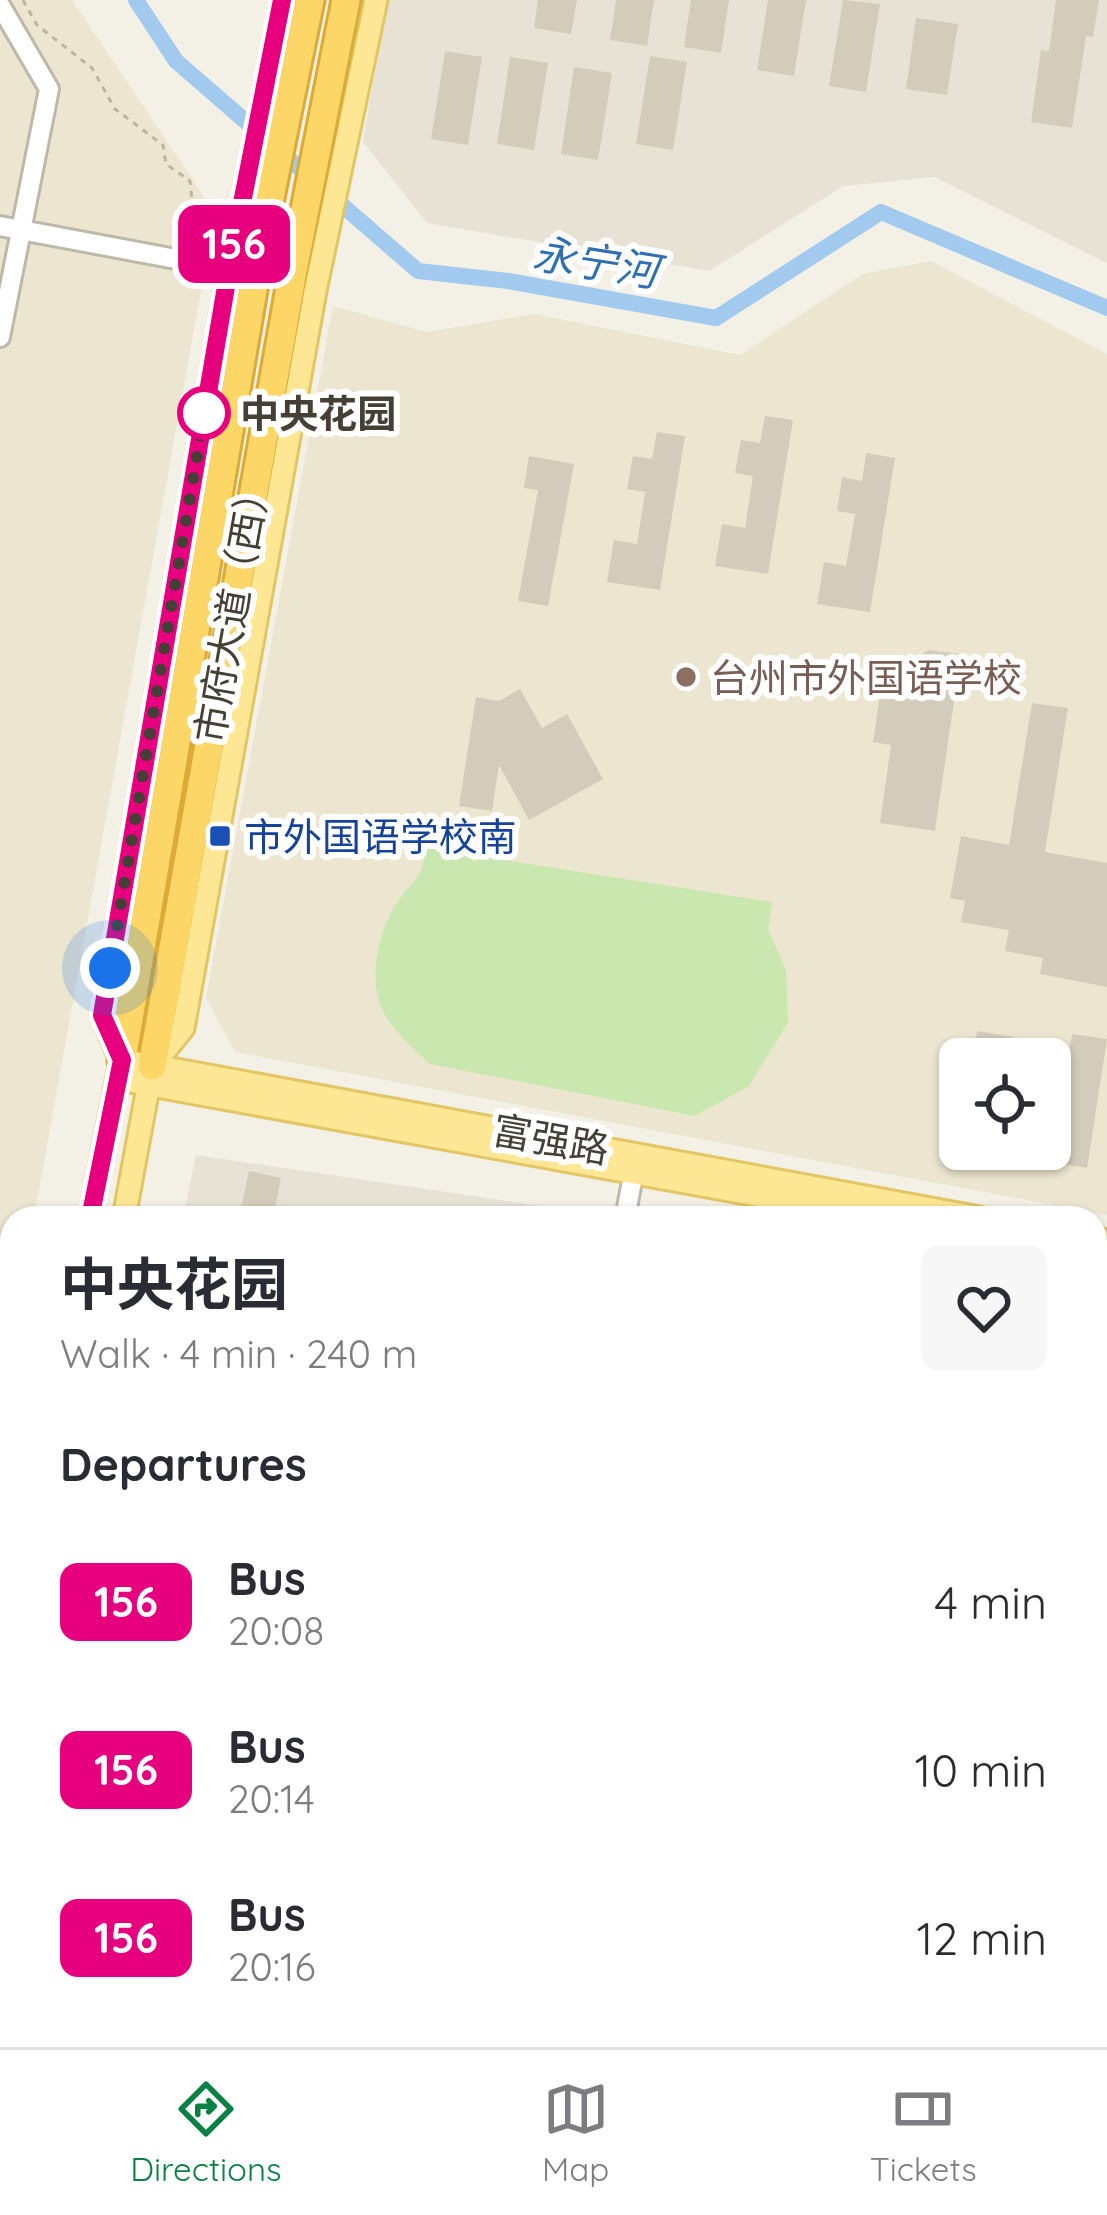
<!DOCTYPE html>
<meta charset="utf-8">
<style>
:root{--surface:#fff;--page:#f7f7f7;--text:#2b2b33;--muted:#7c7c81;--line:#e1e1e2;--accent:#0b8043}
body{margin:0;font-family:Quicksand,"Noto Sans SC",sans-serif;background:var(--page);color:var(--text);height:100vh;display:flex;flex-direction:column;font-size:45px;white-space:nowrap}
*{box-sizing:border-box;margin:0}
p{font-size:39px;color:var(--muted)}
.icon{flex:none;width:66px;height:66px;fill:none;stroke:currentColor;stroke-width:2;stroke-linecap:round;stroke-linejoin:round}
.map{position:relative;flex:1;overflow:hidden}
.drawer{position:absolute;left:0px;top:1206px;width:1107px;height:843px;display:flex;flex-direction:column;background:var(--surface);border-radius:36px 36px 0 0;box-shadow:0 3px 9px #0004}
.drawer>*{flex:none}
.badge{padding:0 24px;border-radius:18px;font-size:42px;line-height:78px}
.fabs{position:absolute;left:939px;top:1038px;display:grid;gap:24px}
.fabs a{display:grid;place-items:center;width:132px;height:132px;border-radius:18px;background:var(--surface);box-shadow:0 3px 9px #0004;font-size:60px}
.you{position:absolute;width:60px;height:60px;margin:-30px;border:9px solid #fff;border-radius:50%;background:#1a73e8;box-shadow:0 0 0 18px #1a73e833}
.map>.badge{position:absolute;translate:-50% -50%;box-shadow:0 0 0 6px #fff}
h2{padding:0 60px;font-size:45px;line-height:108px}
.round{display:grid;place-items:center;flex:none;width:126px;height:126px;border-radius:18px;background:var(--page)}
.headline{display:flex;align-items:center;justify-content:space-between;height:204px;padding:0 60px}
h1{font-size:57px;font-weight:700;line-height:90px}
ul{padding:0;list-style:none}
li{display:flex;align-items:center;gap:36px;height:168px;padding:0 60px}
li div{flex:1}
li b{display:block;font-size:45px}
li em{font-style:normal}
li .badge{min-width:132px;font-weight:700;text-align:center}
.menu{display:flex;justify-content:space-around;align-items:center;height:168px;border-top:3px solid var(--line);background:var(--surface);font-size:33px;color:var(--muted)}
.menu a{display:grid;justify-items:center;gap:6px}
.menu .active{color:var(--accent)}
.map>svg:first-child{display:block}
.residential{fill:#e7e2d4}
.education{fill:#ece6d0;fill-rule:evenodd}
.green{fill:#c9e7af}
.lines{fill:none;stroke-linecap:round;stroke-linejoin:round}
.canal{stroke:#a2caef;stroke-width:16}
.building{fill:#d4ccbb}
.minor-casing{stroke:#beb8a9;stroke-width:24}
.major-casing{stroke:#e2c664;stroke-width:27}
.highway-casing{stroke:#dcab37;stroke-width:33}
.path{stroke:#c0b59a;stroke-width:3;stroke-dasharray:6 6;stroke-linecap:butt}
.minor{stroke:#fff;stroke-width:18}
.major{stroke:#fde795;stroke-width:21}
.highway{stroke:#fcd667;stroke-width:27}
.line-casing{stroke:#fff;stroke-width:27}
.line{stroke:#e6007e;stroke-width:18}
.walk{stroke:#454035;stroke-width:12;stroke-dasharray:0 21.6}
.stop-dot{fill:#fff;stroke:#e6007e;stroke-width:6}
.education-dot{fill:#8d6e63;stroke:#fff;stroke-width:4.5}
.transit-dot{fill:#1a4fb4;stroke:#fff;stroke-width:4.5}
.labels{text-anchor:middle;dominant-baseline:central;stroke-width:12;stroke-linejoin:round;paint-order:stroke}
.stop-label{font-size:39px;font-weight:bold;fill:#454035;stroke:#fff;text-anchor:start}
.street-label{font-size:39px;fill:#454035;stroke:#fff}
.education-label{font-size:39px;fill:#785e54;stroke:#fff;text-anchor:start}
.transit-label{font-size:39px;fill:#164399;stroke:#fff;text-anchor:start}
.water-label{font-size:42px;font-style:italic;fill:#3070b0;stroke:#fff}
</style>
<div class="map">
<svg width="1107" height="2047" viewBox="0 0 1107 2047">
<rect width="100%" height="100%" fill="#f3f0e6"/>
<!-- residential -->
<path class="residential" d="M386 0H1107V263L935 177 843 186 709 271 427 223 363 142Z
M196 1155 601 1215V1218H183Z
M1095 1311 1107 1313V1932L1095 1998Z
M19 2037H444L442 2047H17Z
M478 2037H1088L1086 2047H476Z"/>
<!-- education -->
<path class="education" d="M0 0H72L215 213 34 1218H12V1340L0 1406Z
M931 261 1107 354V1215L235 1052 206 998 333 306 427 332 534 314 740 355 863 274ZM960 1059H1050V1149H960Z"/>
<!-- green -->
<path class="green" d="M426 848 772 902 768 929 786 970 788 1022 749 1086 695 1116 430 1064C411 1046 384 1024 378 997 370 965 382 922 401 897 419 873 421 881 426 848Z"/>
<g class="lines">
<!-- canal -->
<path class="canal" d="M136 0 176 61 418 271 508 281 716 318 881 212 1107 308"/>
</g>
<!-- building -->
<path class="building" d="M538 0H577L571 34 534 28Z
M616 0H654L647 46 610 40Z
M691 0H729L721 53 684 47Z
M768 0H806L794 76 757 70Z
M843 0 880 4 866 92 829 86Z
M1056 0H1099L1093 37 1086 36 1072 128 1031 122 1041 50 1049 51Z
M916 18 958 24 947 95 906 89Z
M445 51 482 57 468 145 431 139Z
M650 56 687 62 673 150 636 144Z
M510 57 548 63 534 150 497 144Z
M574 67 612 73 598 160 561 154Z
M765 416 793 420 768 574 715 566 722 524 745 528 753 476 735 473 741 440 760 443Z
M657 432 685 436 660 590 607 582 614 540 637 544 645 492 627 489 633 456 652 459Z
M866 453 895 458 870 612 817 604 824 562 846 566 855 514 837 511 842 477 862 481Z
M529 456 574 464 548 606 518 601 538 490 524 488Z
M929 650 961 654 935 831 880 823 891 745 873 742 885 658 909 661Z
M520 689 542 728 567 714 603 779 529 820 499 765 492 811 459 806 476 697 499 701Z
M1032 703 1068 708 1045 852 1107 863V987L1040 974 1043 958 1005 951 1009 930 961 922 965 901 950 898 961 836 1009 845Z
M977 1031 1013 1037 1009 1059H972Z
M1072 1034 1107 1039 1087 1168 1052 1162Z
M249 1171 281 1178 273 1218H239Z
M1100 1356 1107 1357V1494L1103 1518 1107 1519V1553L1101 1583 1095 1582V1386Z"/>
<g class="lines">
<!-- minor casing -->
<g class="minor-casing">
<path id="minor" d="M0 5 49 89 0 337
M0 226 229 269
M625 1218 634 1171
M0 1299 12 1301
M0 1407 12 1410
M1095 1784 1107 1786
M1095 1819 1107 1821
M463 2047 465 2037"/>
</g>
<!-- major casing -->
<g class="major-casing">
<path id="major" d="M121 1060 102 1015 229 269 282 0
M122 1060 980 1218
M118 1079 884 1218
M90 1218 120 1067
M124 1218 152 1066 183 1028 315 291 376 0
M1095 1239 1107 1241
M1095 1257 1107 1260
M0 1686 12 1621
M0 1875 12 1813"/>
</g>
<!-- highway casing -->
<g class="highway-casing">
<path id="highway" d="M122 1060 262 237 310 0
M152 1066 293 271 346 0"/>
</g>
<!-- path -->
<path class="path" d="M23 0 37 25 92 68 115 109 163 145 166 164 190 181 197 247"/>
<!-- minor -->
<use href="#minor" class="minor"/>
<!-- major -->
<use href="#major" class="major"/>
<!-- highway -->
<use href="#highway" class="highway"/>
</g>
<g class="lines">
<!-- line casing -->
<g class="line-casing">
<path id="line" d="M90 1218 122 1060 102 1015 229 269 282 0"/>
</g>
<!-- line -->
<use href="#line" class="line"/>
<!-- walk -->
<path class="walk" d="M110 968 205 409 204 413"/>
</g>
<!-- markers -->
<circle class="stop-dot" cx="204" cy="413" r="24"/>
<circle class="education-dot" cx="686" cy="677" r="12"/>
<rect class="transit-dot" x="208" y="824" width="24" height="24" rx="6"/>
<g class="labels">
<!-- stop labels -->
<g class="stop-label">
<text x="240" y="413">中央花园</text>
</g>
<!-- street labels -->
<g class="street-label">
<text transform="translate(232 608) rotate(-80)">市府大道（西）</text>
<text transform="translate(551 1139) rotate(10)">富强路</text>
</g>
<!-- education labels -->
<g class="education-label">
<text x="710" y="677">台州市外国语学校</text>
</g>
<!-- transit labels -->
<g class="transit-label">
<text x="244" y="836">市外国语学校南</text>
</g>
<!-- water labels -->
<g class="water-label">
<text transform="translate(596 262) rotate(9)">永宁河</text>
</g>
</g>
</svg>
<div class="fabs">
<a><svg class="icon" aria-label="locate" viewBox="0 0 24 24"><circle cx="12" cy="12" r="6"/><path d="M12 2v4M12 18v4M2 12h4M18 12h4"/></svg></a>
</div>
<div class="you" style="left:110px;top:968px"></div>
<b class="badge" style="left:234px;top:244px;background:#e6007e;color:#fff">156</b>
<section class="drawer">
<div class="headline"><div><h1>中央花园</h1><p>Walk · 4 min · 240 m</p></div><a class="round"><svg class="icon" aria-label="heart" viewBox="0 0 24 24"><path d="M12 20l-8-8c-3-5 5-10 8-4 3-6 11-1 8 4z"/></svg></a></div>
<h2>Departures</h2>
<ul>
<li><span class="badge" style="background:#e6007e;color:#fff">156</span><div><b>Bus</b><p>20:08</p></div><em>4 min</em></li>
<li><span class="badge" style="background:#e6007e;color:#fff">156</span><div><b>Bus</b><p>20:14</p></div><em>10 min</em></li>
<li><span class="badge" style="background:#e6007e;color:#fff">156</span><div><b>Bus</b><p>20:16</p></div><em>12 min</em></li>
</ul>
</section>
</div>
<nav class="menu">
<a class="active"><svg class="icon" aria-label="directions" viewBox="0 0 24 24"><path d="M12 3l9 9-9 9-9-9zM9 14v-3h6M13 9l2 2-2 2"/></svg>Directions</a>
<a><svg class="icon" aria-label="map" viewBox="0 0 24 24"><path d="M3 6l6-2 6 2 6-2v14l-6 2-6-2-6 2zM9 4v14M15 6v14"/></svg>Map</a>
<a><svg class="icon" aria-label="tickets" viewBox="0 0 24 24"><path d="M3 7h18v10H3zM15 7v10"/></svg>Tickets</a>
</nav>
